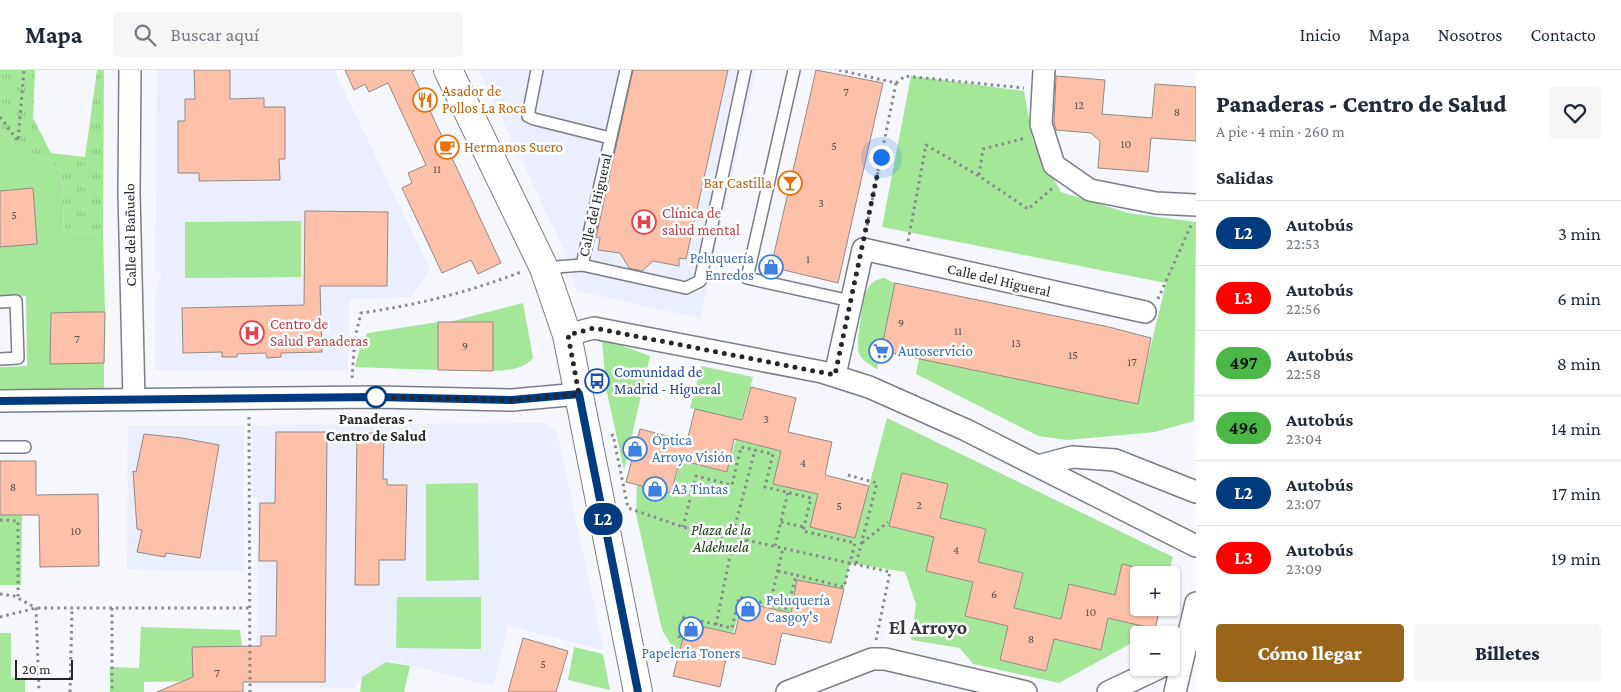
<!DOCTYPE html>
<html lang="es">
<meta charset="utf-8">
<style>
:root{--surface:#fff;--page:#f6f6f7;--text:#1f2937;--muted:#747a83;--line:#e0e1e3;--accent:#99651a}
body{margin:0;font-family:"Crimson Pro",serif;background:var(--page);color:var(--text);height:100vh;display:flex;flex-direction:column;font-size:19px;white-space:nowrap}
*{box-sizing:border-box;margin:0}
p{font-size:16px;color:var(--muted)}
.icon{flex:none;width:28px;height:28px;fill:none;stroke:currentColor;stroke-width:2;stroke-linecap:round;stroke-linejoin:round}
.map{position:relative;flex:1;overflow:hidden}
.side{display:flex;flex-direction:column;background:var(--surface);width:425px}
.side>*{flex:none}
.badge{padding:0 10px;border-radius:16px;font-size:18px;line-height:32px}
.controls{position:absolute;left:1130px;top:496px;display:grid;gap:10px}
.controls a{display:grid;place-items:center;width:50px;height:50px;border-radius:5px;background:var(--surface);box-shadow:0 1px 4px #0004;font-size:25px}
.scale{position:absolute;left:15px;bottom:12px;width:58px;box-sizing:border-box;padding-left:5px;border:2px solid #26272b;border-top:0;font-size:14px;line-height:18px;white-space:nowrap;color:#26272b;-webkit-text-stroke:4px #fff;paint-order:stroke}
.you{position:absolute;width:25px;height:25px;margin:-12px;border:4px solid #fff;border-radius:50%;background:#1a73e8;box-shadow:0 0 0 8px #1a73e833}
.map>.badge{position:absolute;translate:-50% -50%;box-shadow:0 0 0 2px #fff}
h2{padding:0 20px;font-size:19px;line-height:45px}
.round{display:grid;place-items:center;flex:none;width:52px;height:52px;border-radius:5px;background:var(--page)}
.overview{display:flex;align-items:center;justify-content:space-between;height:85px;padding:0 20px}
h1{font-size:24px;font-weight:800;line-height:38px}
.button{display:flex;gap:10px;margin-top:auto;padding:10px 20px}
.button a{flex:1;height:58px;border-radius:5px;background:var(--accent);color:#fff;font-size:20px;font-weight:800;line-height:58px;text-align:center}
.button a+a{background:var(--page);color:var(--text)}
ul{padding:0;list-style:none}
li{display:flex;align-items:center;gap:15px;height:65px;padding:0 20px;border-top:1px solid var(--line)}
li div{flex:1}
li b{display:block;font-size:19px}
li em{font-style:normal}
li .badge{min-width:55px;font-weight:700;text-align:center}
header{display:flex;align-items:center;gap:30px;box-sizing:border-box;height:70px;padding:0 25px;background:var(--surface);border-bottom:1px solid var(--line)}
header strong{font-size:24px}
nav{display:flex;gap:28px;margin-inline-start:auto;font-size:18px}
.search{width:350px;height:45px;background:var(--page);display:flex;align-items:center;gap:12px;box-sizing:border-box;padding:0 18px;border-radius:5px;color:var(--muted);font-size:19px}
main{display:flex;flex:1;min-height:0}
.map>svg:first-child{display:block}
.built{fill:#eaeefd}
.park{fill:url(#park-tufts)}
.garden{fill:#a4e799}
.building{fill:#fdc0a8;stroke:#948985}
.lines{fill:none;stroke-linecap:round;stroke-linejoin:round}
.lane-casing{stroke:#7a7d87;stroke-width:14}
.street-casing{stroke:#7a7d87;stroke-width:24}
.secondary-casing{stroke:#7a7d87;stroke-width:30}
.path{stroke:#88898e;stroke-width:3;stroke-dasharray:2.5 4;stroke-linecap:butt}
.lane{stroke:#fff;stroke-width:11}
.street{stroke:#fff;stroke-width:21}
.secondary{stroke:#fff;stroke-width:28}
.line-casing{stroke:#fff;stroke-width:11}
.line{stroke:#003b80;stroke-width:8}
.walk{stroke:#26272b;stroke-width:5;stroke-dasharray:0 9}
.stop-dot{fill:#fff;stroke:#003b80;stroke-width:2.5}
.labels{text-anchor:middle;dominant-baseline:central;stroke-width:5;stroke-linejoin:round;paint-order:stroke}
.number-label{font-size:12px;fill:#5c4d4a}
.food-label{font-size:15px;fill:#c56008;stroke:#fff;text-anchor:start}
.street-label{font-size:15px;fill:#26272b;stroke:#fff}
.health-label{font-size:15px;fill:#be3a42;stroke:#fff;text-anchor:start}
.shop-label{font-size:15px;fill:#366cbe;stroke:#fff;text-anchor:start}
.transit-label{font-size:15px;fill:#164399;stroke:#fff;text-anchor:start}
.stop-label{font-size:15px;font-weight:bold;fill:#26272b;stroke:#fff}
.park-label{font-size:15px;font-style:italic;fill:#0b3b04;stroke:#fff}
.district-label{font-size:20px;font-weight:bold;fill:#353740;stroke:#fff}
</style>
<header>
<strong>Mapa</strong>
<div class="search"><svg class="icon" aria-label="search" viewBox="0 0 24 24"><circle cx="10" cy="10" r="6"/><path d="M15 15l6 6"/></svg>Buscar aquí</div>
<nav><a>Inicio</a><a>Mapa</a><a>Nosotros</a><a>Contacto</a></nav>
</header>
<main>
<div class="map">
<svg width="1196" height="622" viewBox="0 0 1196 622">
<defs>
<pattern id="park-tufts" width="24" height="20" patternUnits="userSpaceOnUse" patternTransform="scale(1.25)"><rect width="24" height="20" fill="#a4e799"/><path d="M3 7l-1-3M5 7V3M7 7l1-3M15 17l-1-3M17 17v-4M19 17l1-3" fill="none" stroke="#8dc684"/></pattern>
</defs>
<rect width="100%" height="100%" fill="#f5f7fd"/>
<!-- built -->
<path class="built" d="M157 0H334L430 199 411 227 349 228 348 300H155V227L161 204 155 202Z
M479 0H756L700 248 577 221 562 176Z
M546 353 557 363 604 580 508 556 493 616 390 590 365 604 354 618 257 617V428H252V355Z
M128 355H244V501L127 499Z"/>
<!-- park -->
<path class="park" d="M0 0H35L33 48 51 83 85 87 97 0H104L103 164 64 163 62 103 50 90 17 77 0 60Z"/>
<!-- garden -->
<path class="garden" d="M911 6 1024 21 1033 71 1061 122 1128 143 1196 152 1194 351 1155 362 1068 370 1038 366 916 304 919 288 1137 333 1166 213 882 157Z
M0 60 17 77 50 90 62 103 64 163 103 164 105 242 51 243 50 294H70V285L85 293H104V318L0 320V297L27 296 26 226 0 227Z
M301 151V207L185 208V152Z
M884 208 895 213 877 299C869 294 860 290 858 280 857 270 863 226 868 218 872 212 877 209 884 208Z
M523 233 533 288C522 300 508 300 493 301V252H449Z
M438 252V300L355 297 362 270 368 263Z
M602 271 615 273 650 286 624 400 606 318Z
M701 296 753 307 741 350 690 338Z
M887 348 1173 487 1168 505 1122 494 1117 514 1124 527 1069 515 1064 535 1068 551 1008 537 1018 522 1022 503 971 491 981 479 986 459 931 446 944 434 948 414 903 403V438L894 436 889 456 942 468 979 513 970 525 965 546 1016 557 1012 571 1004 570 1000 590 1046 601 1051 582 1049 568 1101 580 1103 547 1155 559 1145 565H1139V569L1059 613 973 594 960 578 911 570 916 534 905 502 850 493 844 519 797 510 793 529 798 531 796 544 742 532 733 564 687 553 678 586 662 560 636 444 637 415 671 423 681 391 726 402 736 370 781 381 773 414 819 424 810 457 855 468Z
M478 413 479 510 426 511V414Z
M0 445H22L21 515H0Z
M397 527H481V579L396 578Z
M141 557 240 560 242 576 204 611 144 612V622H110V597L139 598Z
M0 563H11V608H25V622H0Z
M574 577 603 584 610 620 568 610Z
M386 592 410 596 404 622H360L362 607Z"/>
<!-- building -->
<path class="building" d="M194 0H230V29L264 28V37H285V89H279L280 110 199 111V103H178V51H185V29H195Z
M345 0H415L412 2 501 193 478 204 471 190 442 203 402 118 412 113 408 103 426 95 388 13 369 22 365 14 354 20Z
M633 0H728L686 189 679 188V196L653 191 642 201 629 198 620 183 598 180 600 168 596 167Z
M816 0 883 13 838 213 771 197Z
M1056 6 1105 10 1102 44 1152 48 1155 14 1196 17V71L1151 68 1148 102 1098 98 1100 71 1091 63 1056 60 1054 52Z
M33 118 37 174 0 177V121Z
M305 141 388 142 387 216H320L322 282 281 283V287L267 288 266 283 237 284V287H222V282L183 283 182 238 304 235Z
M895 213 1109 257 1151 268 1138 334 881 281Z
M86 242H105L104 293 50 294 51 243Z
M438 252H493V301L438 300Z
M751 317 796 328 788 362 832 372 825 405 869 416 855 468 810 457 818 424 773 414 781 381 734 369 727 402 680 390 671 423 626 412 640 359 687 371 695 339 742 350Z
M276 362H327L325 612H243V622H157L193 607 192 577 261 576V566H276L277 491H259L260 433H275Z
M357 363H384L383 409H387V415H407L405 490H379V515H355Z
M144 364 182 368 219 375 200 488 166 483 165 487 137 482 142 460 137 459 133 401 136 402Z
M0 391H36V425L98 424 99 496 40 497 39 445H0Z
M902 403 948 414 940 448 986 459 978 492 1023 503 1014 538 1061 549 1069 514 1115 525 1122 494 1139 498V538H1160L1155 559 1108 548 1101 580 1054 569 1046 601 1000 590 1008 556 965 546 973 512 926 501 934 467 889 456Z
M797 510 844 519 831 573 782 563 775 595 727 584 720 617 673 606 687 553 735 564 742 532 791 543Z
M523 568 568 581 556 622H508Z"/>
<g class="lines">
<!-- lane casing -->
<g class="lane-casing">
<path id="lane" d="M537 0 528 46 534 49 610 68
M626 0 582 195 686 218 700 211 745 0
M794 0 747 208 851 231
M544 198 582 195
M0 232 16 231 18 288 0 289
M0 377H25"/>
</g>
<!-- street casing -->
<g class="street-casing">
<path id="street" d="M130 0 129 123 134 330
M1044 0 1041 54 1054 95 1090 120 1156 133 1196 135
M567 265 594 258 822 302 869 317 966 360 1196 476
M835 305 863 179 1145 242
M0 331 376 327 512 330 579 324
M1038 396 1072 387 1115 390 1196 422
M787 622 872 589H885L1026 622
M1108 622 1159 598
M1175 622 1196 533"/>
</g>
<!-- secondary casing -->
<g class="secondary-casing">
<path id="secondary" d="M448 0 544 198 567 265 638 622"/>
</g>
<!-- path -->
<path class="path" d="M839 0 896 13 866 161
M896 13 905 6 1024 18
M0 47 18 71 24 0
M979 105 983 79 1026 68
M908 171 926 75 979 106 1028 139 1054 117
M1158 229 1192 153
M352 308 355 268 361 243C417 235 469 222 521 202
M249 347 250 622
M611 366 613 365 628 438 683 457 721 466
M848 405 877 413 856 494
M0 450 18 451V527
M781 452 804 457
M721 468a12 12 0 1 1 24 0a12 12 0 1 1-24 0Z
M735 456 755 380
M746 470 890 502 876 570
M862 473 888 452
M775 476 788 422
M778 501 796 505
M0 524 14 526 36 538 39 622
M770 534 783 478
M112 538V622
M0 547 36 538H250
M716 555 731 481
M679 568 684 547 732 558 739 527 788 539 796 505 844 517 855 473 803 461 811 428 765 417 773 384 741 377 732 415 696 406 683 457
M70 622 72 539"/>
<!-- lane -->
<use href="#lane" class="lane"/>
<!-- street -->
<use href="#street" class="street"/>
<!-- secondary -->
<use href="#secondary" class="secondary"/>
</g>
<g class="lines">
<!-- line casing -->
<g class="line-casing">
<path id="line" d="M0 331 376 327 512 330 579 324 638 622"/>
</g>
<!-- line -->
<use href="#line" class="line"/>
<!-- walk -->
<path class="walk" d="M376 327 512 330 579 324 568 265 594 258 835 305 881 87"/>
</g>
<!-- icons -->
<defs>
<g id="restaurant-ring" transform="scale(1.25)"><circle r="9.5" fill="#fff" stroke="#e8710a" stroke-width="1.5"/><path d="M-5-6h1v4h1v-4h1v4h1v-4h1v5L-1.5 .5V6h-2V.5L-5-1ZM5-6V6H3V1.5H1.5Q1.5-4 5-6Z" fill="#e8710a"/></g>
<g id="cafe-ring" transform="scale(1.25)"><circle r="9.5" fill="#fff" stroke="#e8710a" stroke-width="1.5"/><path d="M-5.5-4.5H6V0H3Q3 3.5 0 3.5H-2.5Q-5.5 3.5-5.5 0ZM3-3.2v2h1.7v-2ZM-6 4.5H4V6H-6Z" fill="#e8710a"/></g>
<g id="bar-ring" transform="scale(1.25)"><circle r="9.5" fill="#fff" stroke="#e8710a" stroke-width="1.5"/><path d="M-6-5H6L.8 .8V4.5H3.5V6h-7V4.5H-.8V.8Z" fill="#e8710a"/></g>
<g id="hospital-ring" transform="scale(1.25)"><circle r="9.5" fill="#fff" stroke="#e0444e" stroke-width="1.5"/><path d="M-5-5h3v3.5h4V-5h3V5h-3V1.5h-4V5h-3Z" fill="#e0444e"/></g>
<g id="shop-ring" transform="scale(1.25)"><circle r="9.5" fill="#fff" stroke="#3f7fe0" stroke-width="1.5"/><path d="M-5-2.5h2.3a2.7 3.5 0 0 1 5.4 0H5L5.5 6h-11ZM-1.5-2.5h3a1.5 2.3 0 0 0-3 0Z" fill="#3f7fe0"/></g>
<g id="supermarket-ring" transform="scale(1.25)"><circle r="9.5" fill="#fff" stroke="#3f7fe0" stroke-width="1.5"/><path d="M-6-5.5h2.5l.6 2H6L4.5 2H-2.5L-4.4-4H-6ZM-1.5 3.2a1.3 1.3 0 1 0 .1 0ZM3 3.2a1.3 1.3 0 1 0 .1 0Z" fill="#3f7fe0"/></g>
<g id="bus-ring" transform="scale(1.25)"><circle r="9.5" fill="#fff" stroke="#1a4fb4" stroke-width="1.5"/><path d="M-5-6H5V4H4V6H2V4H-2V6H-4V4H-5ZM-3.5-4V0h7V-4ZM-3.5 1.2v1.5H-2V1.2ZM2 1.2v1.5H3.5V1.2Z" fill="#1a4fb4"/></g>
</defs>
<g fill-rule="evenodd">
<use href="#restaurant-ring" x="425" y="30"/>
<use href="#cafe-ring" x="447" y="77"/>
<use href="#bar-ring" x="790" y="113"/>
<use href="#hospital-ring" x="644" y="152"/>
<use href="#shop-ring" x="771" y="197"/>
<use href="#hospital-ring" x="252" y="263"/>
<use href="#supermarket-ring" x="881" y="281"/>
<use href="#bus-ring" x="597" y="311"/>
<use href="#shop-ring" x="635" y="379"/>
<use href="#shop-ring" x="655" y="419"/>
<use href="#shop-ring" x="748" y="539"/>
<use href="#shop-ring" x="691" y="559"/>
</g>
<!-- markers -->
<circle class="stop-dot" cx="376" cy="327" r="10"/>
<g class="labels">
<!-- number labels -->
<g class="number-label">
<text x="846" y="22">7</text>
<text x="1079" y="35">12</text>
<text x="1177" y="42">8</text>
<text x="1126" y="74">10</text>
<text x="834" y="76">5</text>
<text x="437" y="99">11</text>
<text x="821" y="133">3</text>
<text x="14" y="145">5</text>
<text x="808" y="189">1</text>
<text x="901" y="253">9</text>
<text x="958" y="261">11</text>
<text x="77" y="269">7</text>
<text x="1016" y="273">13</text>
<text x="465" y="276">9</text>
<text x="1073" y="285">15</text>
<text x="1132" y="292">17</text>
<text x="766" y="349">3</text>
<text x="803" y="393">4</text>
<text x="13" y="417">8</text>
<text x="919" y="435">2</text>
<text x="839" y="436">5</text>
<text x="76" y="461">10</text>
<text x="956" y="480">4</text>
<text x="994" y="524">6</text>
<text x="1091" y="542">10</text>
<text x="1031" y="569">8</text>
<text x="543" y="594">5</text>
<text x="217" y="603">7</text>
</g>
<!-- food labels -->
<g class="food-label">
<text x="442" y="21">Asador de<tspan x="442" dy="17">Pollos La Roca</tspan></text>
<text x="464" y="77">Hermanos Suero</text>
<text x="772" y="113" text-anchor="end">Bar Castilla</text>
</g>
<!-- street labels -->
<g class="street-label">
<text transform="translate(595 135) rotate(-77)">Calle del Higueral</text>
<text transform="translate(130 165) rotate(-91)">Calle del Bañuelo</text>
<text transform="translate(999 210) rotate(13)">Calle del Higueral</text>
</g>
<!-- health labels -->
<g class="health-label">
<text x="662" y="143">Clínica de<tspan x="662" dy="17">salud mental</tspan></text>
<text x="270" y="254">Centro de<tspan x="270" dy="17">Salud Panaderas</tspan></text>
</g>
<!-- shop labels -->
<g class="shop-label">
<text x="754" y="188" text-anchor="end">Peluquería<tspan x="754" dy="17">Enredos</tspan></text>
<text x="898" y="281">Autoservicio</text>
<text x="652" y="370">Óptica<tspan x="652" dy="17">Arroyo Visión</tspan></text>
<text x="672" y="419">A3 Tintas</text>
<text x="766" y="530">Peluquería<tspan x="766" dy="17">Casgoy's</tspan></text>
<text x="691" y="583" text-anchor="middle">Papeleria Toners</text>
</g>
<!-- transit labels -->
<g class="transit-label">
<text x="614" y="302">Comunidad de<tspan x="614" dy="17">Madrid - Higueral</tspan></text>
</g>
<!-- stop labels -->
<g class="stop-label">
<text x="376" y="349">Panaderas -<tspan x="376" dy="17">Centro de Salud</tspan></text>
</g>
<!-- park labels -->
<g class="park-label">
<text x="721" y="460">Plaza de la<tspan x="721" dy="17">Aldehuela</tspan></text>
</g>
<!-- district labels -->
<g class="district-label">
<text x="928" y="557">El Arroyo</text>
</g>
</g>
</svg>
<div class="controls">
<a>+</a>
<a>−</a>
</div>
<div class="scale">20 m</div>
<div class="you" style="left:881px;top:87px"></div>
<b class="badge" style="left:603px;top:449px;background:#003b80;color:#fff">L2</b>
</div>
<section class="side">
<div class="overview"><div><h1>Panaderas - Centro de Salud</h1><p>A pie · 4 min · 260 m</p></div><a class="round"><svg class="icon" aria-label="heart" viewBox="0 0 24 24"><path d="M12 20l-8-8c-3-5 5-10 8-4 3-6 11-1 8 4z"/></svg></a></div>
<h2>Salidas</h2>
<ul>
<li><span class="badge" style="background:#003b80;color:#fff">L2</span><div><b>Autobús</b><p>22:53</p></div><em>3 min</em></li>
<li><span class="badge" style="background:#f00;color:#fff">L3</span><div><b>Autobús</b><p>22:56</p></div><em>6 min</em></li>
<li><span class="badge" style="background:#4ab747;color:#111">497</span><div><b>Autobús</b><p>22:58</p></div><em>8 min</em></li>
<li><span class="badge" style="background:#4ab747;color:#111">496</span><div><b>Autobús</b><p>23:04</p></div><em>14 min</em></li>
<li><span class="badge" style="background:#003b80;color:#fff">L2</span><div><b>Autobús</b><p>23:07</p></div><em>17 min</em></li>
<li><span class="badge" style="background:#f00;color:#fff">L3</span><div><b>Autobús</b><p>23:09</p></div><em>19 min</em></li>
</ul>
<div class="button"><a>Cómo llegar</a><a>Billetes</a></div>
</section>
</main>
